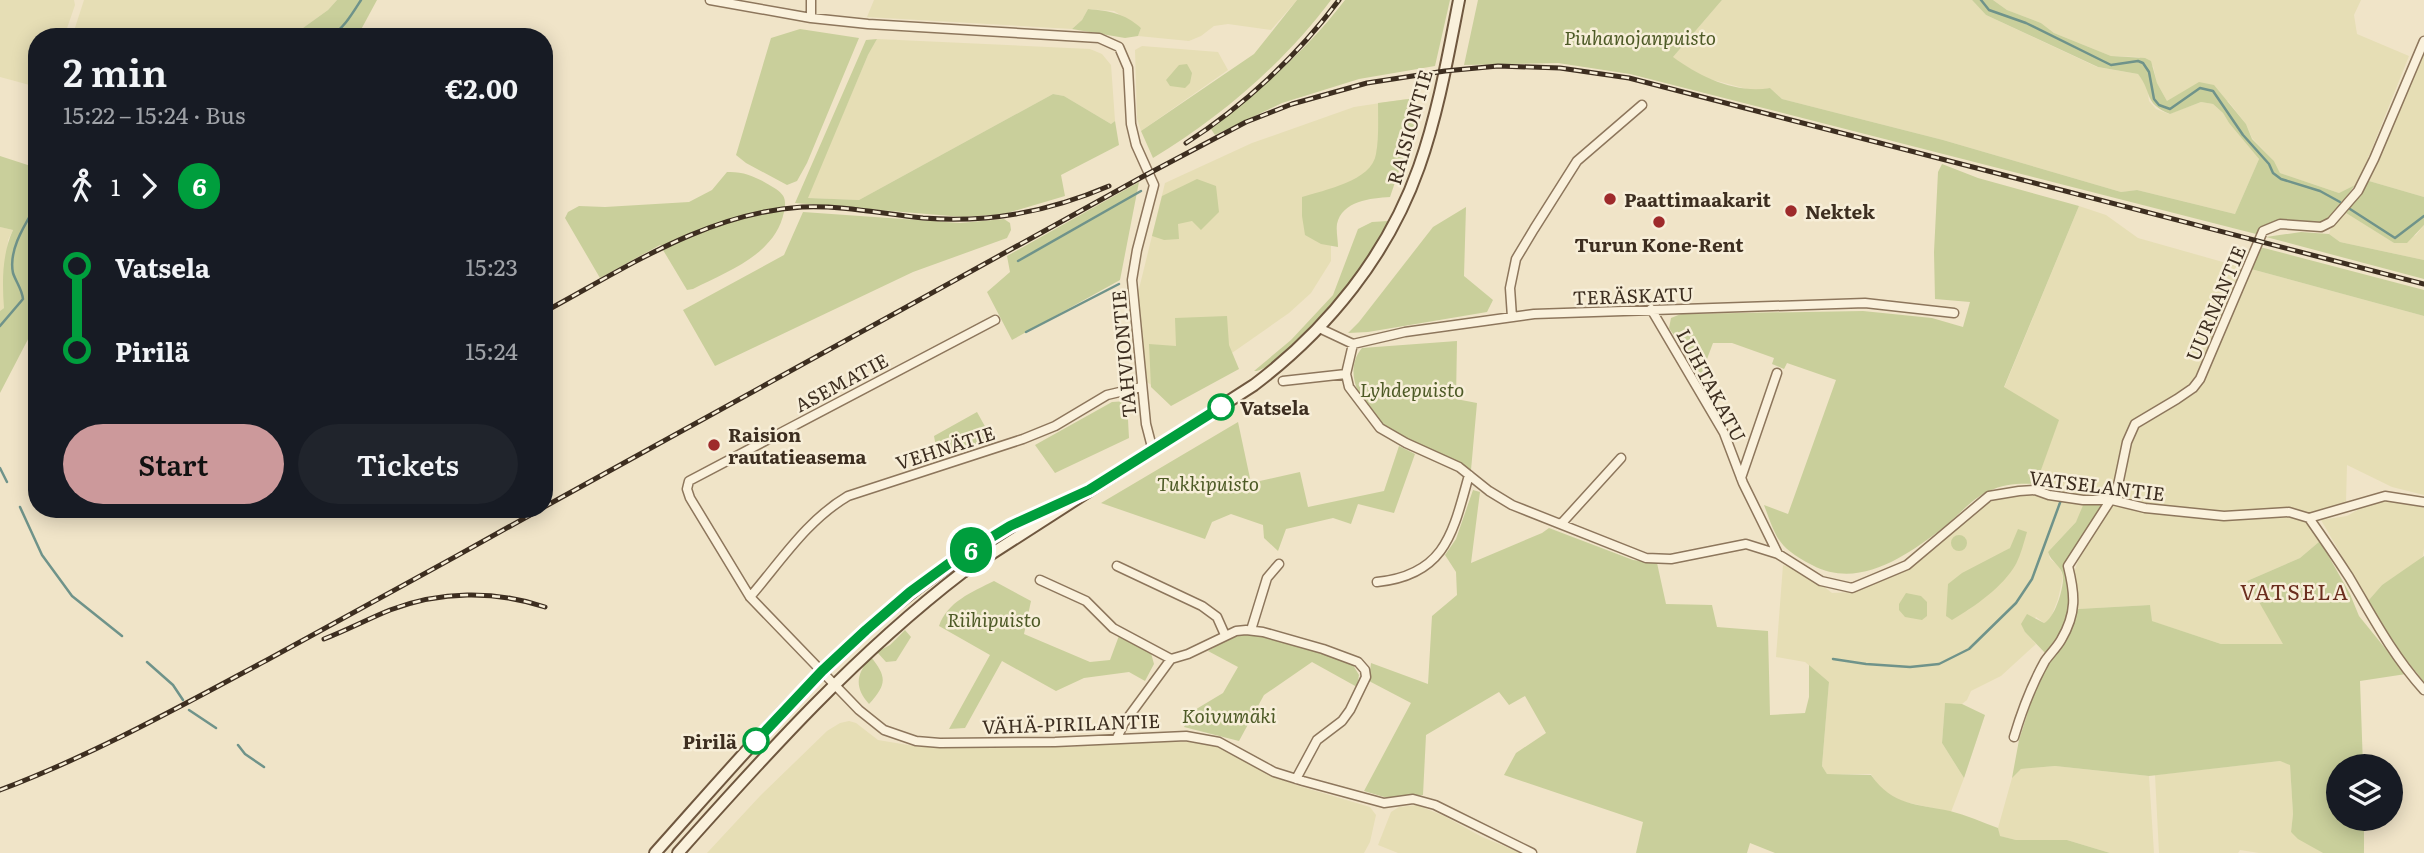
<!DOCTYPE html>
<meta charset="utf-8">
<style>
:root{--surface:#171b24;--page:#20242c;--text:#f1f3f6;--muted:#9ea1a6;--accent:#cc999b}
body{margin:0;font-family:Literata,serif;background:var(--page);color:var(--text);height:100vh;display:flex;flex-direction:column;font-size:26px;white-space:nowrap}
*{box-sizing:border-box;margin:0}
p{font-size:23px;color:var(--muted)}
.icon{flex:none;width:38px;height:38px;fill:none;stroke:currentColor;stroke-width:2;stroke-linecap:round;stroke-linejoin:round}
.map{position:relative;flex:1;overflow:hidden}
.details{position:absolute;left:28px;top:28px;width:525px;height:490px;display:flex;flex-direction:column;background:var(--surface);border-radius:28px;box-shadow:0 4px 18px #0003}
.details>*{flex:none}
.badge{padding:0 14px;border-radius:23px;font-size:24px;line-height:46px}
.tools{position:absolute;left:2326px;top:754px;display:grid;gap:14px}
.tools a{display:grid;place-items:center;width:77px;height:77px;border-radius:50%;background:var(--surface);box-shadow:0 4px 18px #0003;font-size:35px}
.map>.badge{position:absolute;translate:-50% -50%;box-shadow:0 0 0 4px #fff}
.legs{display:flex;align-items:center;gap:10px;height:77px;padding:0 35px;font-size:23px}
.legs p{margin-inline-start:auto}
.summary{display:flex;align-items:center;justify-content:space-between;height:119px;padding:0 35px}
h1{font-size:38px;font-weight:600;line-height:52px}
.action{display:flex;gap:14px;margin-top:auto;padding:14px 35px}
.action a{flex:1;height:80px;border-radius:42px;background:var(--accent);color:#111;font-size:28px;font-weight:600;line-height:80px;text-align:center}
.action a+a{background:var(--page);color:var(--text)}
ul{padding:0 35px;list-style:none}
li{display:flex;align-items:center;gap:24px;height:84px;font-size:26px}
li i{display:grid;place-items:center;width:10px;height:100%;margin:0 9px;background:currentColor}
li i::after{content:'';width:18px;height:18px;margin:-9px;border:5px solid;border-radius:50%;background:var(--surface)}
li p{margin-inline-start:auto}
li:first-child i{background:linear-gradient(#0000 50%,currentColor 0)}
li:last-child i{background:linear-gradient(currentColor 50%,#0000 0)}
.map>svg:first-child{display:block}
.farmland{fill:#e6deb5;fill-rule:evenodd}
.green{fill:#c9cf9b}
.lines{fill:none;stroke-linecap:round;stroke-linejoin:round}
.stream{stroke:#6f938a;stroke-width:2.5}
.minor-casing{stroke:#8d765c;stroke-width:11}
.secondary-casing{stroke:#6f573f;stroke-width:14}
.minor{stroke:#faf1dc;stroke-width:8}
.secondary{stroke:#faf1dc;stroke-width:10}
.rail-casing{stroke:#3d2e20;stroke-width:5}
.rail{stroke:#f7eed8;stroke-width:2.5;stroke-dasharray:8;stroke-linecap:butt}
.line-1-casing{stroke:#fff;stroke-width:16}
.line-1{stroke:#009e3d;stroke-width:10}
.poi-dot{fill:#9e2a2b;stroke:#f7eed8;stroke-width:2.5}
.stop-1-dot{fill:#fff;stroke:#009e3d;stroke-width:3.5}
.labels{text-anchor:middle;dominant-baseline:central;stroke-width:5;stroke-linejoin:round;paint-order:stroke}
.park-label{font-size:19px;font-style:italic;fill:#4d5a26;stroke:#f7eed8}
.street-label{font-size:19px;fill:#3d2e20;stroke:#f7eed8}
.poi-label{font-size:19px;font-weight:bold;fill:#3d2e20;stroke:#f7eed8;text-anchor:start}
.stop-label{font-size:19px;font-weight:bold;fill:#3d2e20;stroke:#f7eed8;text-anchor:start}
.neighbourhood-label{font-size:21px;letter-spacing:2px;fill:#6b2e1e;stroke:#f7eed8}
</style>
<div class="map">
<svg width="2424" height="853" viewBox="0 0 2424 853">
<rect width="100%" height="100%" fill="#f0e4c8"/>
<!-- farmland -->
<path class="farmland" d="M0 0H74L75 5 64 37H37V87L0 77Z
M84 0H337L328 10 296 33 277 32 266 37H72Z
M874 0H1297L1271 30 1228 24 1214 26 1201 36 1189 41 1138 36 1141 28 1114 11 1088 9 1082 20 1072 29 867 17Z
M1722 0H1972L1986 15 2097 67 2138 74 2147 85 2149 101 2156 109 2169 114 2201 102 2213 104 2223 113 2229 123 2259 159 2235 214 2137 190 2121 192 1943 140 1782 99 1770 88 1754 91 1706 78 1672 58Z
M1993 0H2361L2354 15 2357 34 2409 56 2367 161 2355 185 2339 193 2280 173 2274 161 2252 138 2246 124 2228 101H2167L2157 83 2153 66 2139 57 2111 56 2054 33 2041 23 2007 10Z
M877 39 1090 49 1102 54 1111 65 1115 121 1111 124 1064 96 1053 94 859 200 807 198 868 55Z
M1142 46 1218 52 1228 70 1141 131 1137 118 1135 50Z
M2424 50V197L2369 181Z
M1407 99 1357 198 1336 217 1331 243V261L1311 293 1289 313 1169 397 1147 382 1138 293 1165 183 1252 143 1354 107Z
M2079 206 2106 215 2138 238 2244 268 2190 389 2197 390 2251 269 2424 316V495L2392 487 2347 465 2346 503 2308 513 2304 519 2320 541 2300 558 2247 581 2284 644H2221L2151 621 2150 605 2078 609 2074 572 2080 556 2116 497 2063 493 2036 484 2058 420 2004 388Z
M2346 213 2394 243 2416 235 2424 225V260L2340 242 2329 234 2332 225Z
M0 227 13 230 8 240 4 308 0 311Z
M2025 494 2084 502 2082 512 2076 522 2048 552 2050 559 2059 566 2063 577 2058 599 2050 620 2044 623 2036 617 2025 632 2036 644 2001 676 1971 691 1967 700 1962 704H1945L1942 743 1964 778 1951 812 1900 801 1879 787 1871 774H1827L1822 766 1829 682 1805 662 1776 657 1783 565 1795 569 1822 585 1832 593 1853 592 1907 568 1936 547 1986 501 1996 497ZM2010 548 2016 564 1999 584 1967 611 2000 555Z
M2385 498 2409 502 2424 508V548L2423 556 2416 563 2382 585 2368 601 2321 520 2347 516 2366 505Z
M849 721 856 723 878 740 920 747H1073L1133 741 1201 742 1218 746 1269 775 1299 786 1370 807 1376 815 1370 842 1364 853H707L760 796 827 731 840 723Z
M2280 761 2290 764 2293 814 2291 832 2323 853H2259L2240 850 2238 853H2159L2155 775Z
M2055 766 2149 776 2154 853H2110L2067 840H2016L1999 836 1998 828 2012 778 2021 769Z
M1417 805 1444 816 1482 837 1521 853H1398L1378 845 1391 812 1399 807Z"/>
<!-- green -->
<path class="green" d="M337 0H377L357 37H266L277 31 296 33 328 10Z
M1297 0H1331C1284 63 1220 118 1153 158L1141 131 1254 54Z
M1345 0H1450L1435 66 1359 79 1282 103 1215 135 1211 129C1260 90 1307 50 1345 0Z
M1478 0H1722L1673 57C1700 77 1736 94 1770 88L1782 99 1943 140 2121 192 2137 190 2235 214 2259 159 2229 123 2223 113 2213 104 2201 102 2170 114C2143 103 2153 93 2138 74L2098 67 1986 15 1972 0H1993L2007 10 2041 23 2054 33 2111 56 2145 58 2151 61 2157 83 2167 101 2199 82 2214 85 2246 124 2252 139 2274 161 2280 173 2339 193 2355 185C2347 195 2338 214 2326 220 2302 231 2278 210 2256 234L1630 74 1558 63 1464 65Z
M1088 9C1110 11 1124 13 1141 28L1138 36 1125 38 1072 29 1082 20Z
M800 29 859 38 807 163 797 181 787 185 746 163 736 155 771 38Z
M877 39 868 55 808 198 859 200 1053 94 1064 96 1111 124 1115 121 1119 145 1061 175 1065 196 1004 214 963 217 795 203 866 40Z
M1187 64 1192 73 1190 83 1185 88 1170 86 1166 80 1179 65Z
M1416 98V121L1390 197C1371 198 1342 201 1337 224 1336 231 1338 240 1338 247L1321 244 1305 235 1302 216V197C1324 190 1372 181 1376 154 1379 138 1378 120 1378 103Z
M0 156 37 168V322L0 393V311L4 308C2 282 2 254 13 230L0 227Z
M1942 164 1978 178 2079 206 2004 387 2059 420 2036 484C2020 483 2003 484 1989 491 1971 499 1958 516 1943 528 1906 556 1859 590 1812 565 1778 547 1777 540 1764 505L1788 514 1836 380 1787 363 1784 369 1772 364 1774 358 1732 343H1713L1701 375 1669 328 1671 318 1681 314 1863 311 1932 318 1963 327 1970 302 1935 299 1934 252 1938 172Z
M727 172C746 171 760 179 776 189 786 196 786 201 784 212 775 255 728 271 693 289L687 290 660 245 600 278 565 218 568 212 579 206 605 207 689 202 712 190Z
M1197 179 1216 186 1219 212 1201 230 1192 221 1178 224 1179 239 1164 240 1152 236 1162 196Z
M2369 181 2424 197V225L2407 243H2394L2346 213Z
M1139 182 1120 280 1012 340 987 292 1010 272 1007 256Z
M1466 207 1464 276 1493 300 1487 312 1368 332 1348 333 1359 322 1433 227Z
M803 212 960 223 1004 219 1010 223 1011 230 1007 238 913 272 715 366 683 310 784 255Z
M1388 221C1381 236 1373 250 1364 264 1351 283 1274 374 1254 371L1291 340 1333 295 1358 229 1372 222Z
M2301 232 2329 234 2340 242 2424 260V279L2266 237Z
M2260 247 2424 290V316L2251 269Z
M1227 316 1229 345 1239 369 1171 406 1151 387 1149 344 1176 346 1175 318Z
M1457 341 1456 399 1477 403 1471 470C1444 457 1412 446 1387 428 1365 411 1340 374 1362 348Z
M1127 401 1129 438 1055 473 1035 445 1112 402Z
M977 412 992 439 938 458 934 436Z
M1238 422 1251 483 1300 472 1308 507 1384 491 1399 446 1415 454 1394 513 1358 504 1351 524 1333 518 1286 529 1278 551 1264 538 1263 525 1231 514 1212 522 1205 539 1101 503Z
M1473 490 1480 492 1471 563 1542 533 1549 528 1633 560 1657 563 1666 604 1712 605 1717 627 1768 631 1770 715 1805 713 1809 697V665L1829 682 1822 766 1827 774 1871 775C1893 806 1917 804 1950 811 1966 815 1982 822 1998 828L2000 836 2016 840H2067L2110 853H1775L1750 843 1747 853H1636L1643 822 1504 775 1516 753 1546 733 1525 696 1509 705 1499 692 1426 735 1423 795 1391 799 1364 791 1411 703 1369 681 1371 663 1428 684 1432 616 1457 595 1456 572 1445 555 1456 539Z
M2106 502 2063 565C2073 603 2072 622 2045 653L2025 632 2021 624 2027 614 2044 623C2055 618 2064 588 2063 576 2061 565 2051 562 2048 552L2076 522 2084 503Z
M2018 529 2027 532C2024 542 2021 554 2016 564 2003 587 1974 607 1952 620L1946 616 1948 584 1962 573 2010 548Z
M1951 543a8 8 0 1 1 16 0a8 8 0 1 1-16 0Z
M2320 541 2350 594 2359 616 2406 674 2360 681 2363 766H2338V819H2364V853H2323L2298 839 2291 832 2293 814 2290 765 2280 761 2149 776 2055 766 2021 769 2012 778 2019 740 2032 699 2050 660 2064 642 2078 609 2150 605 2152 621 2221 644H2283L2247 581 2300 558Z
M2424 556V682L2400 652 2368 601 2382 585Z
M994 581 1031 601 1024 634 1090 662 1110 660 1120 633 1151 653 1154 664 1145 681 1129 672 1084 678 1056 691 1002 661 965 728 949 729 990 655 939 626C947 602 972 592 994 581Z
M1906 593 1921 596 1927 602V616L1922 620 1905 617 1899 610V604Z
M905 630 911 637 896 661 886 662 877 652 890 645Z
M1246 632 1263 633 1353 665 1359 675 1357 687 1312 662 1264 695 1239 741 1184 727 1193 711 1223 693 1238 667 1208 651 1233 636Z
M871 657C887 677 887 684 869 704 854 687 856 674 871 657Z
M1945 703 1962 704 1985 715 1964 778 1942 743Z"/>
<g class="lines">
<!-- stream -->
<path class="stream" d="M1981 0 1989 10 2026 23 2111 65 2138 61 2143 63 2149 72 2154 99 2159 105 2170 109 2200 88 2213 91 2243 135 2269 164 2273 173 2281 179 2320 191 2340 202
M330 37C344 28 352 14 361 0
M2350 209 2395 238 2424 216
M1018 261 1141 191
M0 326 23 299C22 289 16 282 13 273 8 249 26 223 37 204
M1026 332 1119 284
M0 468 7 482
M20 507 42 555 72 596 122 636
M1833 659 1866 664 1910 667 1939 664 1969 649 2016 603 2032 579 2061 500
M147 662 173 685 183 700
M189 710 216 728
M238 745 245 754 264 767"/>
<!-- minor casing -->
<g class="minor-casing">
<path id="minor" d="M710 0 811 18 868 24 1099 38 1119 47 1128 68 1131 124 1136 145 1154 185 1137 250 1132 280 1146 424 1153 451
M811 0V18
M1651 309 1724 433 1743 483 1778 554
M1512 317 1510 288 1516 259 1534 229 1577 161 1642 105
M995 320 689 481 687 489 690 498 750 597 859 710 884 730 916 741 940 743 1055 742 1186 736 1219 742 1274 772 1303 781 1384 803 1413 799 1435 805 1532 853
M1319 328 1353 344 1405 332 1534 314 1865 303 1954 313
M1353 344 1346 374 1349 387 1380 428 1406 443 1459 467 1489 491 1512 505 1646 558 1671 559 1746 544 1778 554 1821 581 1852 588 1907 565 1989 496 2019 491 2035 490 2049 495 2083 500H2112L2145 508 2224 516 2289 512 2309 518C2323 538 2336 557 2349 577 2372 616 2393 656 2424 690
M1283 381 1346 374
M1741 478 1777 373
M2309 518 2385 496 2424 502
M1561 524 1621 458
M1117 566 1202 606 1217 617 1225 635
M1040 580 1086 601 1113 628 1171 659
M1377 582C1446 575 1453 532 1469 475
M750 597C781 561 807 520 848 496L1023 439 1055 426 1107 395 1141 387
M1251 630 1267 578 1279 564
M2014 737C2022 710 2031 686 2045 661 2050 654 2057 647 2061 640 2077 613 2075 594 2068 566L2117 490 2127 442 2135 424 2177 399 2193 388 2200 379 2263 231 2280 224 2321 227 2331 222 2358 191 2374 159 2424 41
M1117 738 1124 723 1171 659 1188 654 1236 631 1246 630 1263 632 1323 649 1358 662 1365 670 1366 677 1350 710 1342 721 1317 740 1296 779"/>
</g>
<!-- secondary casing -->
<g class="secondary-casing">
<path id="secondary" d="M655 853C776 718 896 570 1068 500
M678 853C767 753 856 654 963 572L1254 385C1328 329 1388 255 1419 167 1438 113 1448 56 1459 0"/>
</g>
<!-- minor -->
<use href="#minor" class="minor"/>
<!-- secondary -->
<use href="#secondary" class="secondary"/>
<!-- rail casing -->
<g class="rail-casing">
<path id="rail" d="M1186 143C1244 106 1298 55 1339 0
M544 312C626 268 706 213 802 207 842 205 883 214 923 218 989 223 1048 212 1109 186
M544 507 1142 177 1246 122 1292 104 1367 83 1445 71 1498 66 1560 68 1629 78 2424 284
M324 639C347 630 368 619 390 610 440 591 494 590 545 607
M0 790C93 755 179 707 267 660 358 610 450 560 541 509"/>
</g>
<!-- rail -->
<use href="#rail" class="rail"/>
</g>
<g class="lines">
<!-- line-1 casing -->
<g class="line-1-casing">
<path id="line-1" d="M756 741 822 671 866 630 910 592 951 562 1010 526 1089 490 1221 407"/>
</g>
<!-- line-1 -->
<use href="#line-1" class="line-1"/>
</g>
<!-- markers -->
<g class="poi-dot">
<circle cx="1610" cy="199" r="7"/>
<circle cx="1791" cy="211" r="7"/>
<circle cx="1659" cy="222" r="7"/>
<circle cx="714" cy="445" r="7"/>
</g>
<g class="stop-1-dot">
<circle cx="1221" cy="407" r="12"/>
<circle cx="756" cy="741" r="12"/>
</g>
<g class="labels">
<!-- park labels -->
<g class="park-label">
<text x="1640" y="37">Piuhanojanpuisto</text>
<text x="1412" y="389">Lyhdepuisto</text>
<text x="1208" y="483">Tukkipuisto</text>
<text x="994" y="619">Riihipuisto</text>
<text x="1229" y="715">Koivumäki</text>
</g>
<!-- street labels -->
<g class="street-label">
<text transform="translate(1409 127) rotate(-74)">RAISIONTIE</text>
<text transform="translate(1633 295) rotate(-2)">TERÄSKATU</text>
<text transform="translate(2215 303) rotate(-67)">UURNANTIE</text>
<text transform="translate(1123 354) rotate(-95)">TAHVIONTIE</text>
<text transform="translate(841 382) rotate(-28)">ASEMATIE</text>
<text transform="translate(1712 385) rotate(62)">LUHTAKATU</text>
<text transform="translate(945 447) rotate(-18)">VEHNÄTIE</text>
<text transform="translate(2097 485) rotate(7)">VATSELANTIE</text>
<text transform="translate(1071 723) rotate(-2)">VÄHÄ-PIRILANTIE</text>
</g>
<!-- poi labels -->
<g class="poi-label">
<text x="1624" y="199">Paattimaakarit</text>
<text x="1805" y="211">Nektek</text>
<text x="1659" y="244" text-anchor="middle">Turun Kone-Rent</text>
<text x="728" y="434">Raision<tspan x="728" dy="22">rautatieasema</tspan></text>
</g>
<!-- stop labels -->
<g class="stop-label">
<text x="1240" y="407">Vatsela</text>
<text x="737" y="741" text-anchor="end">Pirilä</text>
</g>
<!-- neighbourhood labels -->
<g class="neighbourhood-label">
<text x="2295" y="590">VATSELA</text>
</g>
</g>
</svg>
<div class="tools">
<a><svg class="icon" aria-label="layers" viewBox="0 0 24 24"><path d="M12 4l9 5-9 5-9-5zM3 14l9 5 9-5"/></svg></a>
</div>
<b class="badge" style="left:971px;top:550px;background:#009e3d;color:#fff">6</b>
<section class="details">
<div class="summary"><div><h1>2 min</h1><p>15:22 – 15:24 · Bus</p></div><b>€2.00</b></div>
<div class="legs"><svg class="icon" aria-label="walk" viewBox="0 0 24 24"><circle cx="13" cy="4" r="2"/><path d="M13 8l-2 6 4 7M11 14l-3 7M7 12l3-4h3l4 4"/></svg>1<svg class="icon" aria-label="forward" viewBox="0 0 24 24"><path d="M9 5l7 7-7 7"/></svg><b class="badge" style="background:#009e3d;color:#fff">6</b></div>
<ul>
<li><i style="color:#009e3d"></i><b>Vatsela</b><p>15:23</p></li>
<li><i style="color:#009e3d"></i><b>Pirilä</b><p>15:24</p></li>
</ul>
<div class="action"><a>Start</a><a>Tickets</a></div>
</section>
</div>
